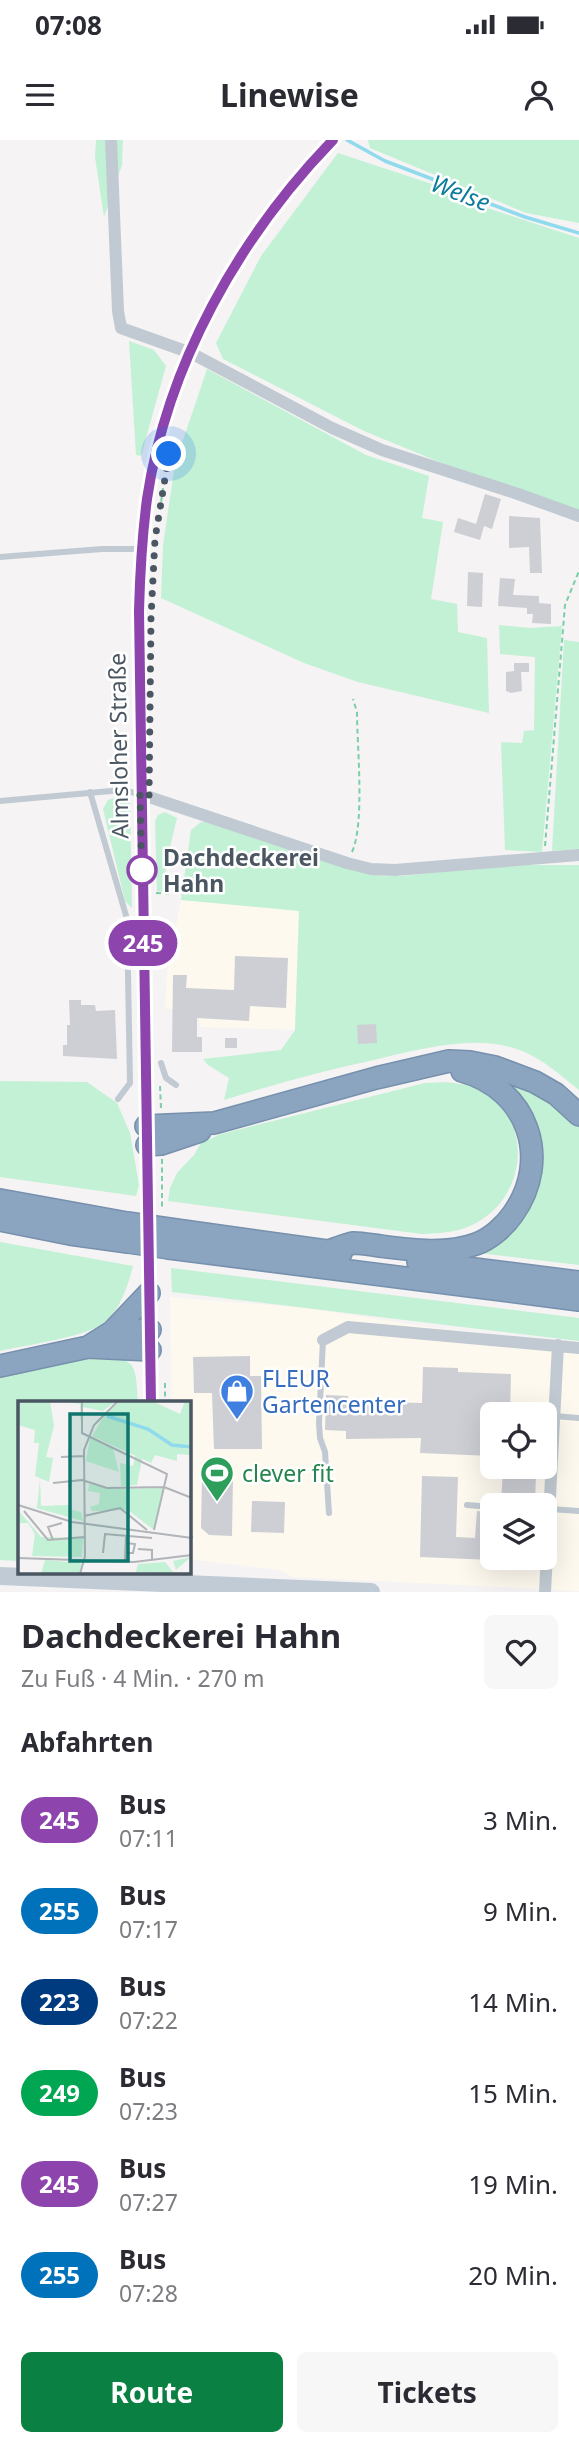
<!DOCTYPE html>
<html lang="de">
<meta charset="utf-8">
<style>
:root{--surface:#fff;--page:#f7f7f7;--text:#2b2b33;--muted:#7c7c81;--accent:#0b8043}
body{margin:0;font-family:"Noto Sans",sans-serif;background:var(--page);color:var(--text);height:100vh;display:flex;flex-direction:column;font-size:26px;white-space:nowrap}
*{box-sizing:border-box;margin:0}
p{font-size:23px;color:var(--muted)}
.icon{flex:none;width:38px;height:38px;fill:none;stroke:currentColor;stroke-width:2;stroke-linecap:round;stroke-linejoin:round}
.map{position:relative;height:1452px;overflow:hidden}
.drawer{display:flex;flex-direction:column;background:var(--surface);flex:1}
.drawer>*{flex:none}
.badge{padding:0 14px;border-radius:23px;font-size:24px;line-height:46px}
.tools{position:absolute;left:480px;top:1262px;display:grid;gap:14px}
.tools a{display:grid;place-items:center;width:77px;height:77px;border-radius:10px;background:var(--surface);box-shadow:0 7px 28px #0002;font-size:35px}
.you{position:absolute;width:35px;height:35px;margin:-18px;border:5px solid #fff;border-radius:50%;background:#1a73e8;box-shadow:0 0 0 10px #1a73e833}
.map>.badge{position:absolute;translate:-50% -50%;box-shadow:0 0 0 4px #fff}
h2{padding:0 21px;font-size:26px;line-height:63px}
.round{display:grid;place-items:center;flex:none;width:74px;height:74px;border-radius:10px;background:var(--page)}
.headline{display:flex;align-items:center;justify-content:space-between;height:119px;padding:0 21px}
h1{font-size:33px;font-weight:700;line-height:52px}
.primary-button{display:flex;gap:14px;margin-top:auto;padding:14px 21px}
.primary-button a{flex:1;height:80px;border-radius:10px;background:var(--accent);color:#fff;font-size:28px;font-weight:700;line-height:80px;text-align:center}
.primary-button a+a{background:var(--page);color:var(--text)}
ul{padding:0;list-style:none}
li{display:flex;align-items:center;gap:21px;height:91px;padding:0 21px}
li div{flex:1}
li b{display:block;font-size:26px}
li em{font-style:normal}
li .badge{min-width:77px;font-weight:700;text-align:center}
.status{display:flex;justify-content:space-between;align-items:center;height:49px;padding:0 35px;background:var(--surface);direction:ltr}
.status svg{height:19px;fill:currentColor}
header{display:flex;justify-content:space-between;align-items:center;height:91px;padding:0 21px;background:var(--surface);font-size:32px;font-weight:700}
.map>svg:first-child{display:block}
.commercial{fill:#fdf9ef;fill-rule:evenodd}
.green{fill:#c3f1d5}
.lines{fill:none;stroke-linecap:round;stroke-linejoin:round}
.stream{stroke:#90daee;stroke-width:3.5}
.building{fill:#cdcfd5}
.motorway-casing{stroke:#7690ad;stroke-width:24}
.path{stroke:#7ad0a6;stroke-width:2;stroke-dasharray:5 3.5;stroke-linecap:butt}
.service{stroke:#c1cad2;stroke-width:6}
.minor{stroke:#c1cad2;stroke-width:12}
.tertiary{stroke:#c1cad2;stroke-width:14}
.secondary{stroke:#c1cbd6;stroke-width:18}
.motorway{stroke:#8ba5c1;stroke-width:21}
.motorway-bridge-casing{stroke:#7690ad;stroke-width:24;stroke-linecap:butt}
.motorway-bridge{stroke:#8ba5c1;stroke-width:21}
.line-casing{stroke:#fff;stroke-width:16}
.line{stroke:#8e44ad;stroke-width:10}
.walk{stroke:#4a5661;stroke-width:7;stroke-dasharray:0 12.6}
.stop-dot{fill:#fff;stroke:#8e44ad;stroke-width:3.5}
.labels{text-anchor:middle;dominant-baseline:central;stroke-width:5;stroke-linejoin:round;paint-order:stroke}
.street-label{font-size:23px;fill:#4a5661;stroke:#fff}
.stop-label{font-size:23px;font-weight:bold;fill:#4a5661;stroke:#fff;text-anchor:start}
.shop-label{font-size:23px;fill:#366cbe;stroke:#fff;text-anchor:start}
.leisure-label{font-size:23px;fill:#27864d;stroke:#fff;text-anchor:start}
.water-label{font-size:24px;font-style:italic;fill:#0c7c9b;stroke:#fff}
.inset-river{fill:none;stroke:#90daee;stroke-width:3.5}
.inset-road{fill:none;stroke:#b1b4b9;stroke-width:2}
.view{fill:#0f766e;fill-opacity:0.15;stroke:#0f766e;stroke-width:3.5}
.inset-edge{fill:none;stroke:#4a5661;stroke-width:3.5}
</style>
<div class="status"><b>07:08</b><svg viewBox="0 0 49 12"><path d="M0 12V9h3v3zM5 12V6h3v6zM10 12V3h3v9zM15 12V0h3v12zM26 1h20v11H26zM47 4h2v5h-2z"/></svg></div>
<header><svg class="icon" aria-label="menu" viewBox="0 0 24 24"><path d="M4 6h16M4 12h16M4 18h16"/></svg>Linewise<svg class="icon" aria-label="person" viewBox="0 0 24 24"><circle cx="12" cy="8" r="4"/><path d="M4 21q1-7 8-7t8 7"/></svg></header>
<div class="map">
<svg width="579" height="1452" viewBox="0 0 579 1452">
<rect width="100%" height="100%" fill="#f5f3f3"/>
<!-- commercial -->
<path class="commercial" d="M181 760 299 770 295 890 200 887 198 869H165L167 833Z
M170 1157 306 1168 435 1188 579 1204V1451L293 1437 279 1430 195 1420 189 1416V1263H171ZM492 1274H544V1326H492ZM492 1365H544V1418H492Z"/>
<!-- green -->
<path class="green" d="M96 0H123L122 25 104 77 95 17Z
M368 0H579V83L526 73 370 8Z
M338 13 435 45 463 60 579 98V373L473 336 364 291 223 219 216 203 261 116Z
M129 201 154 210 166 226 141 316 136 315Z
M207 229 366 315 429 336 422 378 443 382 431 459 457 464 458 492 487 498 489 573 358 542 304 523 161 458 163 405 175 324Z
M499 485 530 488 562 486 542 712 505 710 501 602 522 603 524 591 534 590 535 517 500 514Z
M564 500 579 502V709L552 711Z
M120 656 130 659 132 768 125 761 103 669 108 660Z
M165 672 177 678 166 724 164 752 157 751 155 681 158 675Z
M201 682H209L383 736H403L506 725H579V950C560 935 541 917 517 909 473 894 417 910 374 920 323 931 274 944 224 960L229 938 208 925 203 919 281 910 295 890 299 771 181 760 191 690Z
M503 936 551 959 579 982V1125L470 1112C482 1106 498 1101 509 1092 540 1067 548 1011 533 976 527 961 514 948 503 936Z
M0 941 87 942 117 963 130 993 139 1045 136 1056 0 1037Z
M444 942C455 943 465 944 476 948 537 976 528 1061 470 1086 455 1093 438 1093 422 1094L168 1061 170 1048 177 1033 194 1015 201 1003 221 994 425 943Z
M0 1102 133 1126C128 1145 120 1172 102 1184 82 1198 25 1205 0 1211Z
M171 1128 579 1178V1201L172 1152Z
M89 1217C134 1218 136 1217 138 1263H19V1421L0 1420V1236Z"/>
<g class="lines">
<!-- stream -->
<path class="stream" d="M347 0 385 21 461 50 483 61 525 77 579 93"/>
</g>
<!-- building -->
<path class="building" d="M485 354 501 359 492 389 484 386 480 400 454 392 458 378 476 384Z
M509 376 540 378 542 433H530L529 407 509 408Z
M468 432 483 433 482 467 467 466Z
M500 438 515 439 513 455 539 456V463L551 464V484L532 483 533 474H527V468L498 466Z
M514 523H529V532H521L522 551 511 553 506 551V532L514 531Z
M235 816 288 818 286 868 250 866 249 881 197 878V897H202V912H172L173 835H187L186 848 234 850Z
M69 860H81V865H95L96 871 115 870 117 919 63 916V905H67V885H70Z
M376 884 377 903 358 904 357 885Z
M225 898H237V908H225Z
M250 1216V1236H261L262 1309H214L212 1253H194L193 1217Z
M423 1227 458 1228V1232L511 1234 510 1274H492V1316L420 1313 421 1298 346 1299V1291L325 1290 326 1255 348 1256 347 1264 388 1266V1262L422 1263Z
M503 1331 536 1332 535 1364 501 1362Z
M422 1336 458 1337 456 1397 475 1398 477 1371 492 1373V1420L420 1417Z
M202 1337 233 1338 232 1396 209 1395 201 1388Z
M252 1361 285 1362 284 1393 251 1392Z"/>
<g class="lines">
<!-- motorway casing -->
<g class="motorway-casing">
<path id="motorway" d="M146 986 214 983 376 938 449 921 470 922 495 927 535 942 556 954 579 975
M147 1005 161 1004 200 991
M0 1060 127 1083
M0 1080 70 1094 128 1102
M169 1089 341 1113
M169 1108 579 1160
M328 1111C336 1109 346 1104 354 1103 362 1103 372 1105 380 1106 411 1110 446 1115 476 1104 490 1099 504 1087 513 1074 552 1019 528 949 462 931
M418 1122 579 1142
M112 1192 150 1190
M88 1207 112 1192 149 1153
M0 1226 88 1207 150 1210"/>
</g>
<!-- path -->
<path class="path" d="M160 370 163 348
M545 706 565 465 579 431
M352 712C365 683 357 607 357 572L353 559
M156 753 173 754
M160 946 161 968
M162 1019V1069
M165 1243V1263
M189 1400 195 1395"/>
<!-- service -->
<path class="service" d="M0 417 102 409H141
M90 652 127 779 130 943 118 959
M0 661 122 650 140 654
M161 923 166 938 176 945
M323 1200 319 1283 320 1298 325 1312 329 1373
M554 1276 579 1278
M467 1365 492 1367
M550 1369 579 1371"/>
<!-- minor -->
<path class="minor" d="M111 0 118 171 121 188 191 213 332 288 382 310 518 354 579 376
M140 654 347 723 371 729 395 730 579 715
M323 1200 348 1187 579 1208
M545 1452 558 1205"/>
<!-- tertiary -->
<path class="tertiary" d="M151 1263 139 471C140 433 142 397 147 359 168 225 239 97 333 0"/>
<!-- secondary -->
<path class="secondary" d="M0 1436 371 1452"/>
<!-- motorway -->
<use href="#motorway" class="motorway"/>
<!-- motorway-bridge casing -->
<g class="motorway-bridge-casing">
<path id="motorway-bridge" d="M127 1083 169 1089
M128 1102 169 1108"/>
</g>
<!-- motorway-bridge -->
<use href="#motorway-bridge" class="motorway-bridge"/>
</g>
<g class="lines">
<!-- line casing -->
<g class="line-casing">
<path id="line" d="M151 1263 139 471C140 433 142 397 147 359 167 225 239 97 333 0"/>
</g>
<!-- line -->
<use href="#line" class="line"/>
<!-- walk -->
<path class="walk" d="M142 730V743L140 654 149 657 151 478 155 399 169 314"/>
</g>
<!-- icons -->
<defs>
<g id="shop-pin" transform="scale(1.75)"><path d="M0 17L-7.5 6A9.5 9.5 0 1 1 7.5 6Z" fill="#3f7fe0" stroke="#fff"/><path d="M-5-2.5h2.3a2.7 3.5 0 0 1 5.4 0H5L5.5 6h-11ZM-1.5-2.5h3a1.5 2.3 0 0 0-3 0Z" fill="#fff"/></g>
<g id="stadium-pin" transform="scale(1.75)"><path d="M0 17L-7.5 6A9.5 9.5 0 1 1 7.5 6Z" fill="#2e9e5b" stroke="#fff"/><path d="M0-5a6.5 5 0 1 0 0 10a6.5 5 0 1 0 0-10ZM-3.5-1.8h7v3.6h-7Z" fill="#fff"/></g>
</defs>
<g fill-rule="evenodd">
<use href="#shop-pin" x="237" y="1251"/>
<use href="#stadium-pin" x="217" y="1333"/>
</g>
<!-- markers -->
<circle class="stop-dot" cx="142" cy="730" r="14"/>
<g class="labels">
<!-- street labels -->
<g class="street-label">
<text transform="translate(118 606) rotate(-91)">Almsloher Straße</text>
</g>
<!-- stop labels -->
<g class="stop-label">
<text x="163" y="717">Dachdeckerei<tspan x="163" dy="26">Hahn</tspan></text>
</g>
<!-- shop labels -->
<g class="shop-label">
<text x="262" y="1238">FLEUR<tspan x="262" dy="26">Gartencenter</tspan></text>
</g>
<!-- leisure labels -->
<g class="leisure-label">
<text x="242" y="1333">clever fit</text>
</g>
<!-- water labels -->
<g class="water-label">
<text transform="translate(461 52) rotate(21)">Welse</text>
</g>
</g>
<!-- overview -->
<g transform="translate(18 1261)">
<rect width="173" height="173" fill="#f5f3f3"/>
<path d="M0 0H32L36 25 28 56 35 57 31 81 17 75 21 42H16L17 29 0 24ZM42 0H98L85 10 65 6 62 21V3ZM102 0H134L162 13 167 0H173V48L165 47 173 49V54L159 53V60L137 54 133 62 74 35 86 15 94 17 89 12ZM72 37 95 47 101 71 68 60ZM117 55 124 58 119 84 103 85 102 62 115 65ZM22 78 23 105 50 104V108L63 111 65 120 0 102 19 107ZM71 83 90 88 145 87 136 129 110 109 74 110 72 106 81 103 82 92 70 90ZM0 109 23 136 65 137 64 156 14 155 17 133 10 122H0ZM173 156 153 173 118 171 120 163 147 161 155 171 158 169 155 160ZM27 159 62 162 64 164 61 173H23Z" fill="#c3f1d5"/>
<path class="inset-river" d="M89 15 130 28 154 44 174 46"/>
<path class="inset-road" d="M64 0V32L149 73 136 129M43 56 66 55M35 82 64 79 89 87 146 86 174 97M0 104 54 121 174 137M6 110 30 139 67 136M66 115 102 107 129 129M35 139 30 126 44 122M120 148 134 149V160M85 152 87 133 134 137M107 152H115L117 143 108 142M0 157 116 161 174 154M107 161 108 135M62 173 67 155 66 49 76 24 100 0"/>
<path class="view" d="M52 13H110V160H52Z"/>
<rect width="173" height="173" class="inset-edge"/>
</g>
</svg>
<div class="tools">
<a><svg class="icon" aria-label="locate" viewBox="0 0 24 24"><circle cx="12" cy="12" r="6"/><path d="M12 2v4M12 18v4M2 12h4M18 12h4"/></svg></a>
<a><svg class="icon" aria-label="layers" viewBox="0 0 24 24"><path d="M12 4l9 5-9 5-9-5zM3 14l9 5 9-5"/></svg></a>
</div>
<div class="you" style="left:169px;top:314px"></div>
<b class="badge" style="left:143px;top:803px;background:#8e44ad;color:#fff">245</b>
</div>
<section class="drawer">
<div class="headline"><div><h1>Dachdeckerei Hahn</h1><p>Zu Fuß · 4 Min. · 270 m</p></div><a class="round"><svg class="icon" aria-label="heart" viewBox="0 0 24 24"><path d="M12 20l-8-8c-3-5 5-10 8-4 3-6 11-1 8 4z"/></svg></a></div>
<h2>Abfahrten</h2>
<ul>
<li><span class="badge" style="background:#8e44ad;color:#fff">245</span><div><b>Bus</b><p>07:11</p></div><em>3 Min.</em></li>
<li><span class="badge" style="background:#0072bc;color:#fff">255</span><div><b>Bus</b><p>07:17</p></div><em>9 Min.</em></li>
<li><span class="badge" style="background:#003b80;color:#fff">223</span><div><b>Bus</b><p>07:22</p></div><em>14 Min.</em></li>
<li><span class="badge" style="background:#00a651;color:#fff">249</span><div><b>Bus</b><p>07:23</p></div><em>15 Min.</em></li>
<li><span class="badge" style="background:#8e44ad;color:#fff">245</span><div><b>Bus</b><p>07:27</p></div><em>19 Min.</em></li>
<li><span class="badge" style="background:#0072bc;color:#fff">255</span><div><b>Bus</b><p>07:28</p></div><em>20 Min.</em></li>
</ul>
<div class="primary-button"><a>Route</a><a>Tickets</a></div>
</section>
